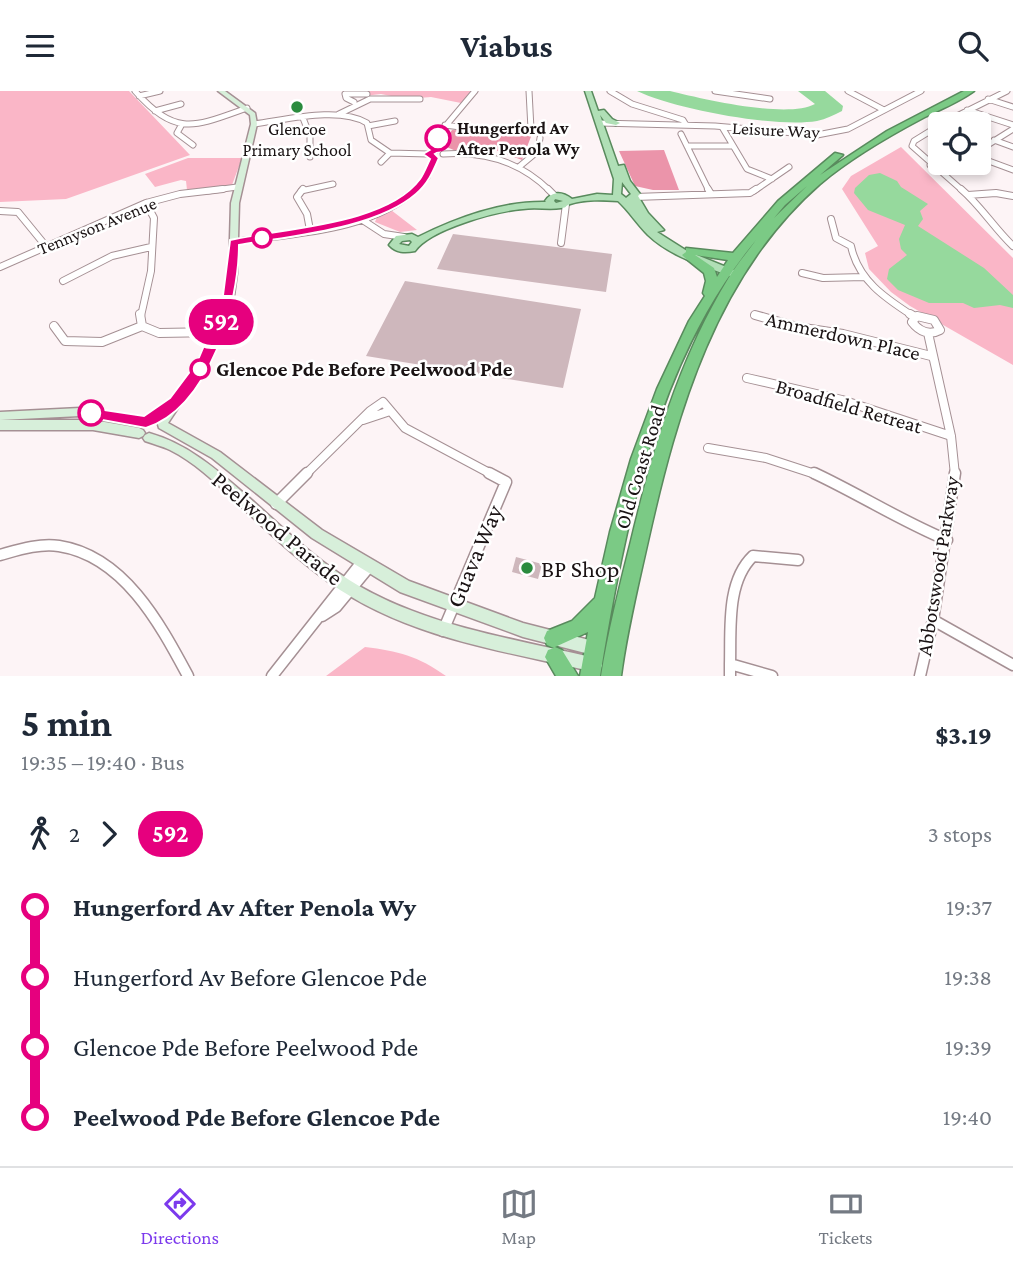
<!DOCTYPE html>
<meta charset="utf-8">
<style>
:root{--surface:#fff;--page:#f2f2f3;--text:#1f2937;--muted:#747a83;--line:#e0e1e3;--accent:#7c3aed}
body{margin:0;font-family:"Crimson Pro",serif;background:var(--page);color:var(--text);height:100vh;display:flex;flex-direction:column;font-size:26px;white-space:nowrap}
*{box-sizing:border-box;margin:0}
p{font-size:23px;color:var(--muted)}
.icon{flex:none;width:38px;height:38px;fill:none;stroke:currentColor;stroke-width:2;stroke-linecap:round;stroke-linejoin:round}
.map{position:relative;height:585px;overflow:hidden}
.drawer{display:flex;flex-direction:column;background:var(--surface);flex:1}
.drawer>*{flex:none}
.badge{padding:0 14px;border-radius:23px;font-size:24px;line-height:46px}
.buttons{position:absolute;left:928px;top:21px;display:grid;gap:14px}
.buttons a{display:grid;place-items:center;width:63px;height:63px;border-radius:7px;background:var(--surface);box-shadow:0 4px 10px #0003;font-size:35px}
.map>.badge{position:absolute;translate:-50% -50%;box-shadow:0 0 0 4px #fff}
.legs{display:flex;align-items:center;gap:10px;height:77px;padding:0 21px;font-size:23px}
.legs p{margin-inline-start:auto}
.headline{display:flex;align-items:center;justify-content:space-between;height:119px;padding:0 21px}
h1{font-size:38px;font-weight:700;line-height:52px}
ul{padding:0 21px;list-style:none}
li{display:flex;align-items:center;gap:24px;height:70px;font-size:26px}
li i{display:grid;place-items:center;width:10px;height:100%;margin:0 9px;background:currentColor}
li i::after{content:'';width:18px;height:18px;margin:-9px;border:5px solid;border-radius:50%;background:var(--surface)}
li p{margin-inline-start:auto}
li:first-child i{background:linear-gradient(#0000 50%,currentColor 0)}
li:last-child i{background:linear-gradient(currentColor 50%,#0000 0)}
header{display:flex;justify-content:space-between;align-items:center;height:91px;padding:0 21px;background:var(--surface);font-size:32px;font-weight:700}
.tab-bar{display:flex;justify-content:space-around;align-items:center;height:98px;border-top:2px solid var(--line);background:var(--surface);font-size:19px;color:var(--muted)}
.tab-bar a{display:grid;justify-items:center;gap:4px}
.tab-bar .on{color:var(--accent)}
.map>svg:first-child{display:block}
.green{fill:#fab6c7}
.forest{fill:#eb94aa}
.water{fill:#96d99d}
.building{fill:#ceb7bc}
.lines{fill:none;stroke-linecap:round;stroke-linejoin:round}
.street-far3-casing{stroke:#a59094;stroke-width:7}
.street-far2-casing{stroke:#a59094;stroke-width:8}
.street-far1-casing{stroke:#a59094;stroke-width:10}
.street-casing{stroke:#a59094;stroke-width:13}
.secondary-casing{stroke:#a59094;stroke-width:3}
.primary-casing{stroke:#598a5d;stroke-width:3}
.highway-casing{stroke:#598a5d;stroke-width:3}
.street-far3{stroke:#fff;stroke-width:5}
.street-far2{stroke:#fff;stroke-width:6}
.street-far1{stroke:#fff;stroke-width:8}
.street{stroke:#fff;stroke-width:10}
.secondary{fill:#d7efda;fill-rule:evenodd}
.primary{fill:#b0dfb6;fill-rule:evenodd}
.highway{fill:#7bca85;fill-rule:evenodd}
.line-1{fill:#e6007e;stroke:#fff;stroke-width:2}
.poi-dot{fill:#2a8b3e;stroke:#fff;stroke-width:2.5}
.stop-1-dot{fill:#fff;stroke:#e6007e;stroke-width:3.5}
.labels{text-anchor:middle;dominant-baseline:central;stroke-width:5;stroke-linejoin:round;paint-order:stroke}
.far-stop-label{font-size:18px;font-weight:bold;fill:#1a1314;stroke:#fff;text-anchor:start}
.far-poi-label{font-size:18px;fill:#1a1314;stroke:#fff}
.far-street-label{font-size:18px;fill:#1a1314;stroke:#fff}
.street-label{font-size:21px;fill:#1a1314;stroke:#fff}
.stop-label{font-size:21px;font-weight:bold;fill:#1a1314;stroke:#fff;text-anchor:start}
.near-street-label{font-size:24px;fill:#1a1314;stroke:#fff}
.near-poi-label{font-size:24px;fill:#1a1314;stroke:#fff;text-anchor:start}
</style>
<header><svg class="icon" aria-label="menu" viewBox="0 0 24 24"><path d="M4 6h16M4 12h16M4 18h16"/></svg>Viabus<svg class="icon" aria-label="search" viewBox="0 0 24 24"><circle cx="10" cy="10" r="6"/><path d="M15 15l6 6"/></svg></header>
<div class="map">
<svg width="1013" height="585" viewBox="0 0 1013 585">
<rect width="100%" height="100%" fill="#fdf4f6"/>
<!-- green -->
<path class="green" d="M0 0H129L190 64 66 108 0 111Z
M358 0H475L466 13 431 6 406 8 381 3 364 5Z
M901 56 1013 167V274L910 215 891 201 869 178 865 162 878 155 842 98 851 85Z
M188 67H242L232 94 187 99 186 90 181 89 155 96 145 83Z
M391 119 417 139 400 141 375 131 377 126Z
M365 556C398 560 418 565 446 585H326Z"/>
<!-- forest -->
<path class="forest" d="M452 39 532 43 522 69 493 58 456 60 442 54Z
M664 59 679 99H653L635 95 619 60Z"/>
<!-- water -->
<path class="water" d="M637 0C647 0 660 0 670 0 703 8 787 28 815 13L798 0H825L843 15 842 20C834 24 826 28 817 30 775 37 675 18 637 0Z
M880 82 897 90 901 96 928 113 920 120 923 128 918 135 984 177 1013 204V217L1000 214 974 217 963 212H929L898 199 887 188 889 178 907 164 901 158 899 148 905 134 868 119 854 102 855 97 869 84Z"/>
<!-- building -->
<path class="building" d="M453 143 612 163 606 201 437 178Z
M405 190 581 218 563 297 366 265Z
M516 466 542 473 538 488 512 481Z"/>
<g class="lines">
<!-- street-far3 casing -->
<g class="street-far3-casing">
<path id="street-far3" d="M135 0C176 46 194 36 247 17
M610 0 632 13 683 29 686 34
M715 0 770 8
M848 0 884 19
M139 5 160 0
M988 8 1013 16
M354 11 346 7 345 3H367
M967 19 1013 34
M155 20 181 13
M339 23 370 8H420
M303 27 310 45V66
M600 32 715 35 817 44 848 38 921 0
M182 33 177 42 193 54
M254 33C286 29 339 15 367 32L371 49 390 62 428 63
M941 33 1007 0
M445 34 498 41 531 38 529 0
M940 34 914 50 912 55 963 100
M368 35 395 30
M722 36 747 78 772 88
M681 43 709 100
M994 49 1013 56
M687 55H733
M435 60 443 38 475 0
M978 60 1013 38
M443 63C484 60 520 70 550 100
M978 66 1013 79
M381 71 390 62
M930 74 960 72
M520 75 538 60 540 47
M208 100 237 96
M301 100 333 93
M414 100 427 86 434 67
M754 100 789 76"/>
</g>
<!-- street-far2 casing -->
<g class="street-far2-casing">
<path id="street-far2" d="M303 98 297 106 307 123 310 139
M548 98 555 105
M708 98 711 103
M961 98C981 115 994 137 1013 155
M968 104 996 102 1013 105
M635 106 750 102 756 98
M0 120 18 121 45 154
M361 128 384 143 404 146
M831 128 836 147 851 155C858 189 885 207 913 225
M234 151C293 142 370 141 416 98
M561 152 566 113
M0 176 146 112 180 103 223 98
M802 182 823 187 864 186
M63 190 112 165 151 156
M755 224 758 225
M141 225 151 180 154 127 146 112"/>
</g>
<!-- street-far1 casing -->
<g class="street-far1-casing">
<path id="street-far1" d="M140 223 142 235 159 242 217 241
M910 223 915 226
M755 224 797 236 843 243 931 265
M917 225 934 229 940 239C929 245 919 240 912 231Z
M54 235 65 250 102 251 142 235
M928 242 951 345 955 384
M747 287 842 309 951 345
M363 329 390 320
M708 357 766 367 818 384
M305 384 370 320 383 311 405 337 493 384"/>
</g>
<!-- street casing -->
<g class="street-casing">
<path id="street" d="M814 382C859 403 901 430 947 449
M276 413 307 382
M0 464C18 459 39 452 59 455 124 465 160 533 188 585
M322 525 336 516 369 476
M933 529 1013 574
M443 540 506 391 489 382
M730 573C731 538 726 491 753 465L798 469
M272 585 361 472
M730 585V573L772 585
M920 585 933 529 955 382"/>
</g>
<!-- secondary casing -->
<g class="secondary-casing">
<path id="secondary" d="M218 0H225L255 22 257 33 239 112 237 182 233 212 208 272 168 332 220 361 322 439 409 490 523 532 597 551 602 553 604 558 602 563 597 565 523 546 400 501 312 447 212 367 159 337 157 330 146 336 80 325 0 329V321L80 317 147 327 166 312 171 311 198 271 223 212 229 182 231 112 251 33 250 24Z
M0 329H93L139 337 143 339 145 342 143 345 139 347 93 339H0Z
M149 342C188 353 216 378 246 404 277 431 306 460 340 483 415 534 508 546 595 567L600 569 602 574 600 579 595 581C504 560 407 547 330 492 295 467 264 437 233 408 214 390 194 371 170 359 162 355 153 353 145 350L143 347 145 344Z"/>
</g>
<!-- primary casing -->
<g class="primary-casing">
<path id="primary" d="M585 0H591L598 20 604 19 612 28 620 32 616 34 606 32 600 24 618 75 624 74 630 90 640 103 638 105 648 122 664 139 657 141 687 160 741 182V186H733C704 175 671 166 648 144 637 133 629 120 618 110 603 109 585 108 570 113 563 116 569 116 561 117 549 119 536 116 523 118 497 120 430 138 415 160 405 162 396 162 389 154L396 145 412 143 418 146C457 127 501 110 546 111L545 110C552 100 562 100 572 108L597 103 613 104 614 88ZM622 91 631 103 626 107 621 103ZM555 108 563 110 556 112 554 110ZM410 149 412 151 409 155 399 153 402 150Z"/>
</g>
<!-- highway casing -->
<g class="highway-casing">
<path id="highway" d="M964 0H974C959 11 939 19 923 27 887 46 851 67 820 93 716 184 677 320 648 450 638 495 627 539 621 585H601C608 541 619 498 630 454 652 362 678 270 728 188 736 174 747 162 756 149 656 270 625 434 600 585H580L588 541 555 556 562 559 578 585H556L545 566 548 559 554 557 547 554 544 547 547 540 572 530 595 507 610 441 631 368 657 298 689 230 705 205 703 202 706 190 704 182 684 166 682 164 686 161V157L733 162 778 110 835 62 843 64 820 84 887 40ZM807 95 774 127 785 114ZM695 164 728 169 717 186 714 177Z"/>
</g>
<!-- street-far3 -->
<use href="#street-far3" class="street-far3"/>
<!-- street-far2 -->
<use href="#street-far2" class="street-far2"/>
<!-- street-far1 -->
<use href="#street-far1" class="street-far1"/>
<!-- street -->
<use href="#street" class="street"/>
<!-- secondary -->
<use href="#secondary" class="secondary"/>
<!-- primary -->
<use href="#primary" class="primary"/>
<!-- highway -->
<use href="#highway" class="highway"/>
</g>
<!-- line-1 -->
<path class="line-1" d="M438 44 443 47 440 60 435 63 439 67C433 81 428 93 416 103 376 138 290 145 239 154 239 212 210 316 146 337L86 326V318L91 317 144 325 170 307 197 271 222 212 230 149C283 137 386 134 420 88 424 82 427 74 430 68L423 63 431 58 434 47Z"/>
<!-- markers -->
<g class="poi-dot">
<circle cx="297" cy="16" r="7"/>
<circle cx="527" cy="477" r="7"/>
</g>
<g class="stop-1-dot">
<circle cx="438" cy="47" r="12"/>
<circle cx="262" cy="147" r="9"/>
<circle cx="200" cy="278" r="9"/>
<circle cx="91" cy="322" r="12"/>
</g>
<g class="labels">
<!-- far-stop labels -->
<g class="far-stop-label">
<text x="457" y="37">Hungerford Av<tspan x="457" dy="21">After Penola Wy</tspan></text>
</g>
<!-- far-poi labels -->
<g class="far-poi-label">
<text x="297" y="38">Glencoe<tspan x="297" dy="21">Primary School</tspan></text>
</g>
<!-- far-street labels -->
<g class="far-street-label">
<text transform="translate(776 39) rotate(3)">Leisure Way</text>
<text transform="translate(97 135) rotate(-22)">Tennyson Avenue</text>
</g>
<!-- street labels -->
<g class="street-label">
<text transform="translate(843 245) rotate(13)">Ammerdown Place</text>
<text transform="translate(849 315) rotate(16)">Broadfield Retreat</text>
<text transform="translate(640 376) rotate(-73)">Old Coast Road</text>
<text transform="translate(938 475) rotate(-81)">Abbotswood Parkway</text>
</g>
<!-- stop labels -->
<g class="stop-label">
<text x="216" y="278">Glencoe Pde Before Peelwood Pde</text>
</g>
<!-- near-street labels -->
<g class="near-street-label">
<text transform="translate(278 437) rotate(40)">Peelwood Parade</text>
<text transform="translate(474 465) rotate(-67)">Guava Way</text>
</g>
<!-- near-poi labels -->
<g class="near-poi-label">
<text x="541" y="477">BP Shop</text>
</g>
</g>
</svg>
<div class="buttons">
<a><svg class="icon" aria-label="locate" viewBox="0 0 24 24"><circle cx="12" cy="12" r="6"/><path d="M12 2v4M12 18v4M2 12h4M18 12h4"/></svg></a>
</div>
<b class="badge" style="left:221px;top:231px;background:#e6007e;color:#fff">592</b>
</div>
<section class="drawer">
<div class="headline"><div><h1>5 min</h1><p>19:35 – 19:40 · Bus</p></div><b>$3.19</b></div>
<div class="legs"><svg class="icon" aria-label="walk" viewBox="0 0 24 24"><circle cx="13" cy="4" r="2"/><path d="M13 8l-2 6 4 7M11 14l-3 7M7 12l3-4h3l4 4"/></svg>2<svg class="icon" aria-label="forward" viewBox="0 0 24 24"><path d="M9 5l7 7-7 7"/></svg><b class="badge" style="background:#e6007e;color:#fff">592</b><p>3 stops</p></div>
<ul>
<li><i style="color:#e6007e"></i><b>Hungerford Av After Penola Wy</b><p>19:37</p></li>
<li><i style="color:#e6007e"></i><span>Hungerford Av Before Glencoe Pde</span><p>19:38</p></li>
<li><i style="color:#e6007e"></i><span>Glencoe Pde Before Peelwood Pde</span><p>19:39</p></li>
<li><i style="color:#e6007e"></i><b>Peelwood Pde Before Glencoe Pde</b><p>19:40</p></li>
</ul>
</section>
<nav class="tab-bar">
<a class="on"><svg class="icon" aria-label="directions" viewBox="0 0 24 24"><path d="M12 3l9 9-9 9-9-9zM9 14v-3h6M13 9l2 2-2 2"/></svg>Directions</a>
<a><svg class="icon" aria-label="map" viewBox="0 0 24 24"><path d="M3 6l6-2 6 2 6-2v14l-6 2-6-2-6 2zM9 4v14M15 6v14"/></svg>Map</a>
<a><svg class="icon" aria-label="tickets" viewBox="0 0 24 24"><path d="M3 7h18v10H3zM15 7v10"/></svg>Tickets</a>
</nav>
